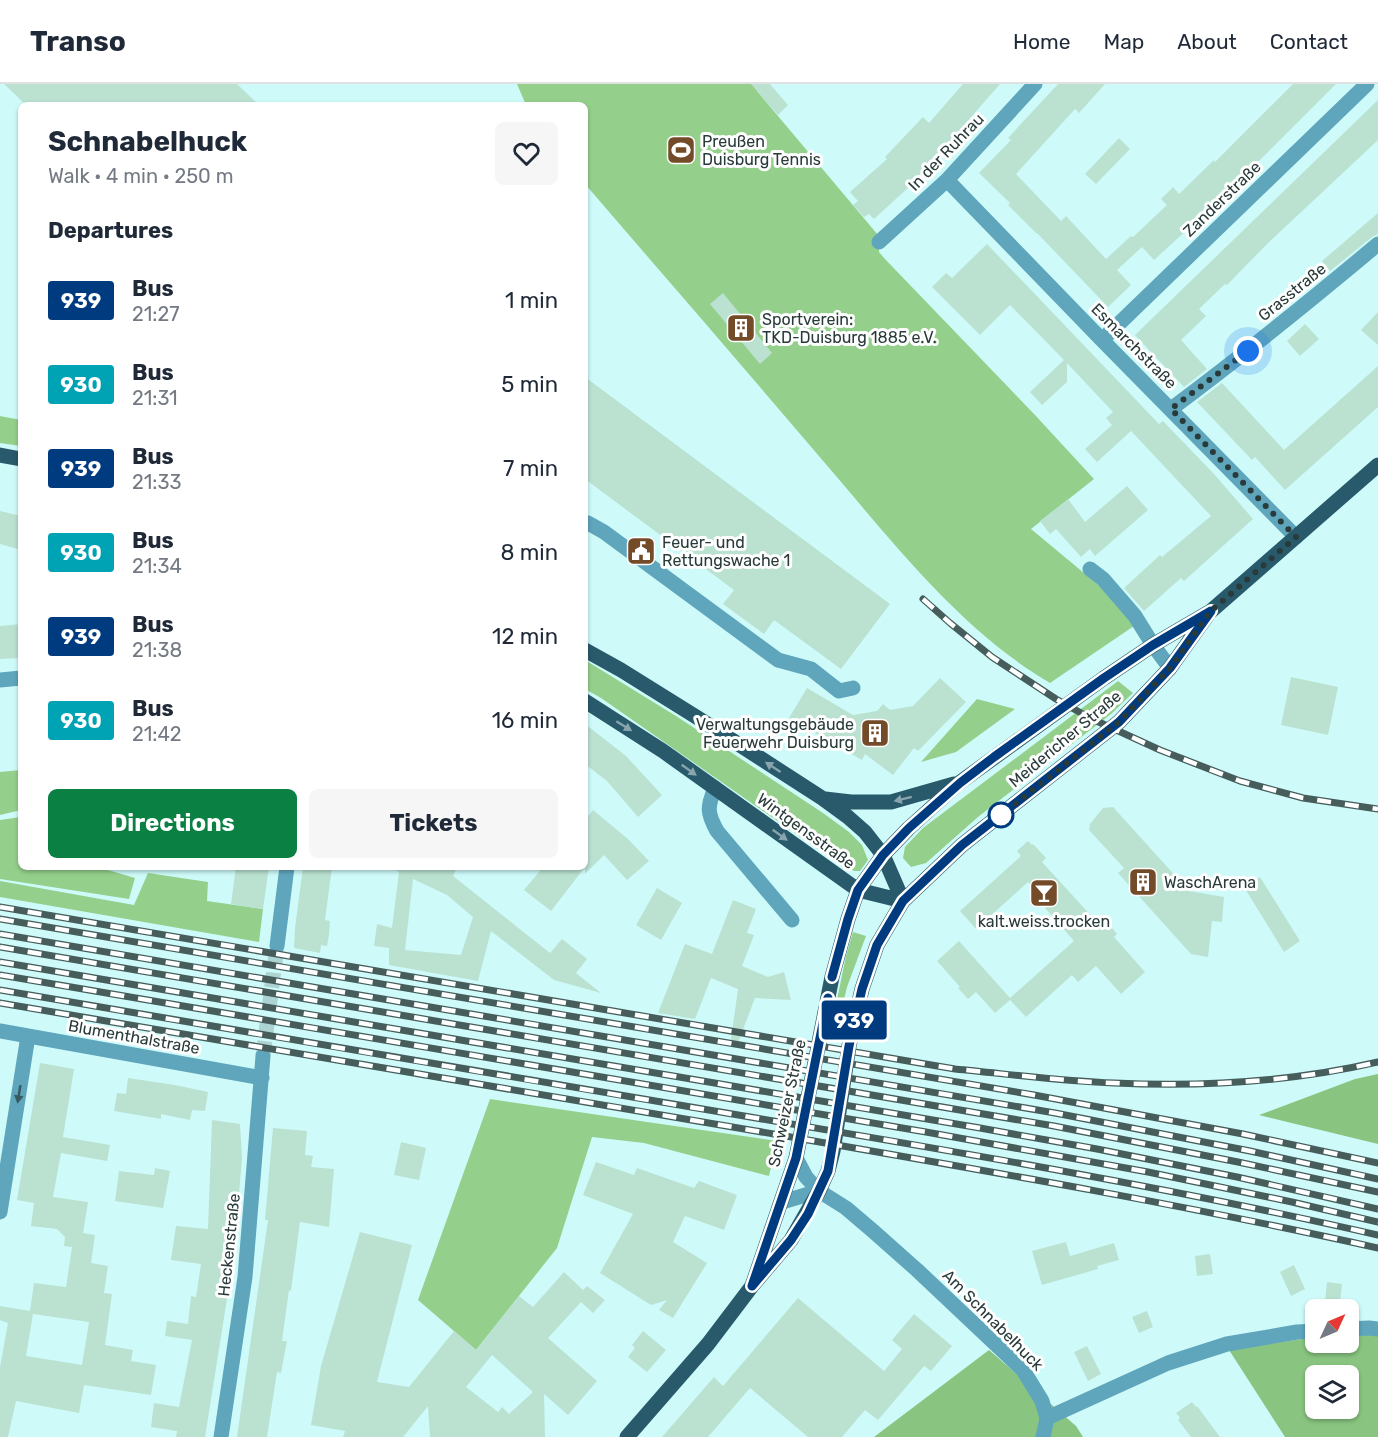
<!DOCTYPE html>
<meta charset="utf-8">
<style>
:root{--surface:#fff;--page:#f6f6f7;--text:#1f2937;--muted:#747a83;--line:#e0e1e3;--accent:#0b8043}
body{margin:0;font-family:Rubik,sans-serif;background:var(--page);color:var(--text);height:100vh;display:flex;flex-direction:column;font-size:22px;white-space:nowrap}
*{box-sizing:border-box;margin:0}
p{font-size:20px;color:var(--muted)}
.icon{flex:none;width:33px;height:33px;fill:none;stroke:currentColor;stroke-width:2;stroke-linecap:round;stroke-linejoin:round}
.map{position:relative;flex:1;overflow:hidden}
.panel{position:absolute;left:18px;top:18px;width:570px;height:768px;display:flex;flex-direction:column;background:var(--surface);border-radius:9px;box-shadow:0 2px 4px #0004}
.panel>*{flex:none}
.badge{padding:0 12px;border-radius:4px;font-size:21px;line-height:39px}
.needle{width:39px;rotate:46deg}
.buttons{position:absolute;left:1305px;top:1215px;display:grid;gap:12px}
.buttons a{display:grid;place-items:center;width:54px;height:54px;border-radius:9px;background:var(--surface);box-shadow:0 2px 4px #0004;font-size:30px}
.you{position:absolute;width:30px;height:30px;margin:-15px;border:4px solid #fff;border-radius:50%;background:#1a73e8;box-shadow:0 0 0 9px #1a73e833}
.map>.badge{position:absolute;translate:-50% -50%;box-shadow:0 0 0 3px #fff}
h2{padding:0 30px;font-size:22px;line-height:54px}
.round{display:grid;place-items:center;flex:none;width:63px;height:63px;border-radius:9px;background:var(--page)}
.summary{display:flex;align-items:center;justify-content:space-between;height:102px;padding:0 30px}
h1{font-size:28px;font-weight:700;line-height:45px}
.action{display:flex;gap:12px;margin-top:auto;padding:12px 30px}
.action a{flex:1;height:69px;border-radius:9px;background:var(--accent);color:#fff;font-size:24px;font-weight:700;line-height:69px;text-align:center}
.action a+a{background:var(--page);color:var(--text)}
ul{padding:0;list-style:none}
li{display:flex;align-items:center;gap:18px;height:84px;padding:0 30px}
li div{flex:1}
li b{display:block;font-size:22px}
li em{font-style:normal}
li .badge{min-width:66px;font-weight:700;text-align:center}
header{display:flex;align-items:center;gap:36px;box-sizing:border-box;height:84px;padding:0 30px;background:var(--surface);border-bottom:2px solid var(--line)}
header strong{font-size:28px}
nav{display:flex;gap:33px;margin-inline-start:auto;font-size:21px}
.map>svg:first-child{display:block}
.green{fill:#94d08b}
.forest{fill:#89c580;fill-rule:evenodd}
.building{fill:#bbe1d1;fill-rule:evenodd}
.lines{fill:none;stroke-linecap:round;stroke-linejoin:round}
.minor-tunnel{stroke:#add4d3;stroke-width:15;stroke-dasharray:15 8;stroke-linecap:butt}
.minor{stroke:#5fa5bc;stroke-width:15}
.major{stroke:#295a6b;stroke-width:15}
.rail-casing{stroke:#465d5c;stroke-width:7}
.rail{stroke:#fefefe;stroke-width:4.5;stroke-dasharray:14;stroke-linecap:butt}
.oneway{fill:#89a4ad}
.oneway2{fill:#385a60}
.line-casing{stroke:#fff;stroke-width:14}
.line{stroke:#003b80;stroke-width:9}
.walk{stroke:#283a39;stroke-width:6;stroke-dasharray:0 10.8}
.stop-dot{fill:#fff;stroke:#003b80;stroke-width:3}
.labels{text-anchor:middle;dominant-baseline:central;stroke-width:6;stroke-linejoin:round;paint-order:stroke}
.poi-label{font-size:16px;fill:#283a39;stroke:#fefefe;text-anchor:start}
.street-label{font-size:16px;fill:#283a39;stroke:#fefefe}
</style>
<header>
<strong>Transo</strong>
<nav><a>Home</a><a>Map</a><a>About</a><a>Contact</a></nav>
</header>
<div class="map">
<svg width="1378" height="1353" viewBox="0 0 1378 1353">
<rect width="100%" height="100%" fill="#cefbfa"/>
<!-- green -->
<path class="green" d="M517 0H766L757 7 878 151 879 168 884 174 1035 331 1094 395 1031 445 1108 509 1134 542 1050 599C960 546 892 457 824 378 745 285 665 193 585 100V21H526Z
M0 332 21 336V362L0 359Z
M585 576 676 632 823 729 849 748 862 761 868 776 860 787H854L829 773 601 614 585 605Z
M1118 597 1133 609 1111 630 978 733 926 779 911 783 903 774 905 763 923 744Z
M977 615 1015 625 956 668 921 678Z
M21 686V726L0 731V688Z
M21 733V783H100L101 784 135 794 129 815 0 795V736Z
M148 789 208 798 207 817 263 825 259 858 0 813V797L134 821Z
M853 848 866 852 847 903 837 947 831 945 846 872Z
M490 1015 777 1057 769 1092 644 1059 592 1053 557 1164 476 1266 418 1216Z"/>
<!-- forest -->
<path class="forest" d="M1378 990V1060L1259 1031 1355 995Z
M1378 1250V1353H1285L1229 1266 1315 1253 1316 1258H1348L1349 1251ZM1316 1292H1348V1324H1316Z
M989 1266 1076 1342 1083 1353H874Z"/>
<!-- building -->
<path class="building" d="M4 0H237L259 21H26Z
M751 0H770L788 21 778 31Z
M963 0H1000L945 63 909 102V103L874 135 869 130 864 133 853 121 858 117 850 108 887 75 885 73 923 33 929 39Z
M1058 0H1105L1079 29 1075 25 1016 90 1061 137 1066 132 1106 175 1131 152 1133 153 1167 121 1161 115 1173 103 1179 110 1214 76 1215 78 1293 0H1336L1247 89 1246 88 1187 142 1189 144 1154 176 1142 163 1117 186 1131 201 1108 223 1037 149H1036L1008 121 1010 119 979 89 1011 56 1008 54Z
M1378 16V56L1267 160 1227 201 1225 200 1199 225 1206 232 1181 256 1207 285 1184 303 1135 251Z
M1119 54 1130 65 1096 100 1085 90Z
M1378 129V150L1372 153 1330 187 1322 177Z
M987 160 1159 340 1163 337 1214 390 1253 435 1184 497 1181 494 1144 527 1124 504 1160 471 1162 473 1211 432 1131 347 1097 378 1085 365 1112 341 1106 334 1113 328 1067 279V298L1042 321 1030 308 1064 276 1010 221 980 251 932 203 946 189 952 194Z
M723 209 772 269 760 280 710 220Z
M1378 228V261L1361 246Z
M1305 240 1319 255 1300 272 1287 257Z
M1378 282V323L1285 406 1255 373 1252 376 1197 318 1222 299 1284 366Z
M585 293 890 520 841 585 774 536 764 550 723 520 734 506 585 395Z
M1127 402 1148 426 1095 472 1090 465 1081 473 1056 445 1050 450 1040 437 1068 415 1085 438Z
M0 427 21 432V466L0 460Z
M21 540V574L0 575V542Z
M1291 593 1338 603 1328 651 1281 641Z
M940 594 966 618 918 667 914 664 893 691 865 670 862 676 789 634 807 604 853 631 877 627 883 620 890 626 913 622Z
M585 640 626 672 662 711 638 733 607 697 585 680Z
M1113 723 1189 807 1224 813 1222 838 1212 837 1208 873 1191 870 1118 789 1124 784 1089 746 1090 740 1103 724Z
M593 726 628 755 649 777 627 796 604 771 585 790V736Z
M1028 757 1032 761 1033 760 1046 774 1042 778 1096 837 1102 832 1117 850 1114 853 1145 888 1121 910 1096 882 1078 898 1072 891 1026 933 1010 916 995 929 976 908 968 915 958 904 960 903 937 877 959 857 1010 914 1074 857 1045 824 1049 820 1028 798 976 845 960 827 1021 772 1017 767Z
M236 783H269L263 825 231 820Z
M303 783H332L325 836 330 837 329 851 327 862 321 861 320 869 294 864 295 844Z
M388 783H457L453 792 550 869 562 855 587 875 576 889 601 909 554 896 491 847 478 897 389 881V864L374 862 377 840 392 844 399 788ZM413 795 447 811 473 833 461 871 405 866Z
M543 783H585L551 827 524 806Z
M1260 793 1300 857 1284 868 1244 803Z
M657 804 682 819 661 856 636 841Z
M733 816 756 825 747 849 754 851 742 882 768 893 784 888 791 916 755 914 736 964 730 962 738 905 711 894 695 935 658 929 685 860 712 870Z
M40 979 74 985 63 1053 110 1061 107 1077 61 1069 53 1113 88 1118 83 1149 95 1151 91 1179 108 1182 104 1209 112 1210 105 1261 133 1266 131 1277 156 1281 151 1311 84 1301 79 1329 16 1317 8 1353H0V1283L8 1239 0 1236V1222L30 1227 34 1199 66 1203 72 1163 64 1162 65 1153 57 1145 31 1142 34 1119 17 1116ZM33 1230 89 1238 82 1281 26 1272Z
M128 994 175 1001 208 1008 205 1027 192 1026 190 1036 161 1030V1035L114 1027 117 1009 126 1010Z
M212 1036 240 1040 242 1074 234 1171 205 1353H176L177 1347 151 1343 154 1319 179 1323 192 1256 165 1252 167 1237 188 1240 191 1212 196 1213 201 1180 171 1176 176 1142 208 1145Z
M273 1044 307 1047 305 1071 313 1072 311 1083 334 1085 329 1143 300 1138 291 1207 289 1206 282 1257H287L281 1289 277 1288 267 1353H237L268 1136H265Z
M401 1058 426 1064 419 1096 394 1091Z
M596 1078 634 1091 637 1084 694 1104 699 1097 737 1111 724 1146 685 1132 673 1158 707 1179 673 1234 659 1226 667 1216 651 1221 600 1189 633 1130 583 1111Z
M155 1084 170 1087 163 1124 115 1117 119 1087 154 1091Z
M360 1148 412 1161 377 1298 409 1303 454 1247 476 1266 519 1212 533 1223 564 1188 583 1206 587 1202 605 1216 593 1229 581 1218 548 1254 597 1297 568 1331 544 1310 545 1353H430L428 1322 403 1353H343L345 1347 311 1341 321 1282ZM492 1271 533 1308 509 1330 502 1323 498 1328 466 1303Z
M1066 1158 1070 1172 1114 1159 1119 1176 1097 1182 1098 1185 1042 1201 1032 1167Z
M1210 1170 1213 1190 1197 1192 1195 1172Z
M1294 1181 1305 1205 1291 1212 1280 1188Z
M1327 1198 1342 1200 1340 1219 1325 1218Z
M798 1214 884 1287 902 1265 892 1256 914 1230 952 1262 931 1287 924 1282 878 1336 865 1326 842 1353H808L750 1304 708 1353H662L714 1293 723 1302Z
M1147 1227 1153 1243 1139 1249 1132 1233Z
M643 1247 666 1266 647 1288 628 1273 635 1264 632 1261Z
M1087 1262 1101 1290 1088 1297 1074 1268Z
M1192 1318 1196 1323 1197 1322 1220 1353H1191L1178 1336 1180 1334 1176 1329Z"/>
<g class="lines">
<!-- minor-tunnel -->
<path class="minor-tunnel" d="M263 972 277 862"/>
<!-- minor -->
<path class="minor" d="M947 96 1102 256 1296 453
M879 158 947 96 1035 0
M1102 256 1367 0
M1171 325C1242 272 1310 217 1378 160
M585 438 588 439 604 448 778 576 811 585 839 607 853 604
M1090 485 1103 495 1135 532 1153 561 1170 584
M0 596 21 594
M715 704C707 723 707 729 717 747L792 836
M277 862 287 783
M0 947 262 994
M796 1074 806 1093 819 1107 846 1124 873 1147 917 1186 1023 1286 1042 1317 1047 1334 1043 1353
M782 1118 819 1107
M0 1128 28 952
M1348 1245 1369 1244 1378 1245
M1047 1334 1168 1279 1227 1260 1297 1248 1316 1247
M221 1353 245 1193 263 972"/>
<!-- major -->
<path class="major" d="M0 371 21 375
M585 566 621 586 698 634 822 714 848 733 865 748 883 771 903 817
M585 617 663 667 858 806 903 817
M825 715 851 718H891L954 700
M752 1202 796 1074 832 893 848 835 858 806 883 771 909 744 959 699 1104 594 1153 561 1211 527 1378 381
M627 1353 708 1260 752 1202 791 1156 819 1107 828 1087 833 1067 849 962 862 905 877 861 903 817 962 761 1119 638 1170 584 1207 532"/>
<!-- rail casing -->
<g class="rail-casing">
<path id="rail" d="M923 515 950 539 992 573 1056 615 1090 634 1160 666 1240 697 1303 714 1378 725
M0 823 955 985C1008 990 1061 997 1114 999 1202 1003 1292 998 1378 978
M0 835 1034 1011 1243 1050 1378 1079
M0 850 1055 1029 1250 1067 1378 1095
M0 863 1054 1042 1238 1078 1378 1108
M0 878 980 1044 1097 1065 1237 1093 1378 1125
M0 891 926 1048 1148 1088 1292 1118 1378 1138
M0 906C252 949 504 992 756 1034 964 1069 1172 1104 1378 1151
M0 919C252 962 504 1004 756 1047 964 1083 1172 1118 1378 1164"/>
</g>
<!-- rail -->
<use href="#rail" class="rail"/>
</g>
<!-- one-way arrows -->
<defs><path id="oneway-solid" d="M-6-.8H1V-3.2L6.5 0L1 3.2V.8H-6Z" transform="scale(1.5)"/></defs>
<g class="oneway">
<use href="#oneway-solid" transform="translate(624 642) rotate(32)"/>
<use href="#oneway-solid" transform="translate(773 683) rotate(-147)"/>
<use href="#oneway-solid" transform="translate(689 686) rotate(36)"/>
<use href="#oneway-solid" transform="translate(903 715) rotate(166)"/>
<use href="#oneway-solid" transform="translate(780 751) rotate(36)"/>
</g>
<use class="oneway2" href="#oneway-solid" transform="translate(19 1010) rotate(99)"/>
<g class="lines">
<!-- line casing -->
<g class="line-casing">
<path id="line" d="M828 914 796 1074 752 1202 791 1156 808 1130 828 1087 849 962 862 905 877 861 903 817 962 761 1119 638 1170 584 1211 527 1153 561 1104 594 994 673 960 699 909 744 883 771 858 806 848 835 832 893"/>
</g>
<!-- line -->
<use href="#line" class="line"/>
<!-- walk -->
<path class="walk" d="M1001 731 1000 732 1119 638 1170 584 1211 527 1296 453 1171 325 1248 267"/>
</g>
<!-- icons -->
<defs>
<g id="stadium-square" transform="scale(1.5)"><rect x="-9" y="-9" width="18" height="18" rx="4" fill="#734b29" stroke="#fefefe"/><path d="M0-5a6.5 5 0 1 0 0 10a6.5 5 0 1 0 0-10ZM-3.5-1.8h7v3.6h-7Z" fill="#fff"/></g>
<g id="building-square" transform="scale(1.5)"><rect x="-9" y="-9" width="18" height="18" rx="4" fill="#734b29" stroke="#fefefe"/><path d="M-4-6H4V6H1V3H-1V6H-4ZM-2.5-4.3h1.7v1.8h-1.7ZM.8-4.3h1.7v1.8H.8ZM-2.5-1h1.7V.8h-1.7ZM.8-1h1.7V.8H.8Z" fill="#fff"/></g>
<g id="civic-square" transform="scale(1.5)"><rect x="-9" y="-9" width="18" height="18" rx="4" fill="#734b29" stroke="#fefefe"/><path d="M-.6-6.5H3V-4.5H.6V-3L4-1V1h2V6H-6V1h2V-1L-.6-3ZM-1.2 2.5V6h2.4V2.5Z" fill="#fff"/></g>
<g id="bar-square" transform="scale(1.5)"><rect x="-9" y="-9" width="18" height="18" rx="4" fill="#734b29" stroke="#fefefe"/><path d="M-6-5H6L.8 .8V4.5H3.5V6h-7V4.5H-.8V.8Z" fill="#fff"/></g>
</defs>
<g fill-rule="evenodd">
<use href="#stadium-square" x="681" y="66"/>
<use href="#building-square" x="741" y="244"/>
<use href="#civic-square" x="641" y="467"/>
<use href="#building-square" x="875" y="649"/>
<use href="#building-square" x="1143" y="798"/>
<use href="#bar-square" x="1044" y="809"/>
</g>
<!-- markers -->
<circle class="stop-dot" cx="1001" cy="731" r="12"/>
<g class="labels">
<!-- poi labels -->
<g class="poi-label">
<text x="702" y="57">Preußen<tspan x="702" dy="18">Duisburg Tennis</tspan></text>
<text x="762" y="235">Sportverein:<tspan x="762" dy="18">TKD-Duisburg 1885 e.V.</tspan></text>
<text x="662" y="458">Feuer- und<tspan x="662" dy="18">Rettungswache 1</tspan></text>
<text x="854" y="640" text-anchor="end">Verwaltungsgebäude<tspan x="854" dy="18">Feuerwehr Duisburg</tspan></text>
<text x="1164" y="798">WaschArena</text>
<text x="1044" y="837" text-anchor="middle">kalt.weiss.trocken</text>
</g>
<!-- street labels -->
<g class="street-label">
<text transform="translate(946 68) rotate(-46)">In der Ruhrau</text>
<text transform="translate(1222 115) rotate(-44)">Zanderstraße</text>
<text transform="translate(1292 208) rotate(-39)">Grasstraße</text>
<text transform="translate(1134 262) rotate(45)">Esmarchstraße</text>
<text transform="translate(1065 655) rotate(-40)">Meidericher Straße</text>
<text transform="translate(806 747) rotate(36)">Wintgensstraße</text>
<text transform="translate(134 953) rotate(10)">Blumenthalstraße</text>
<text transform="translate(787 1019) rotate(-78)">Schweizer Straße</text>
<text transform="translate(229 1161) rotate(-84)">Heckenstraße</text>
<text transform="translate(993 1236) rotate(45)">Am Schnabelhuck</text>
</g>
</g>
</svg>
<div class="buttons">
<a><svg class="needle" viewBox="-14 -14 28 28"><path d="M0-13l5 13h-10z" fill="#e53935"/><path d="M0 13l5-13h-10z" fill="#747a83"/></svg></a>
<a><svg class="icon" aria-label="layers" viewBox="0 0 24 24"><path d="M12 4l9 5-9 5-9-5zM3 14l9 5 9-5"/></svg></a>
</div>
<div class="you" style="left:1248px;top:267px"></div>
<b class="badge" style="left:854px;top:936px;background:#003b80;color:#fff">939</b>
<section class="panel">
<div class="summary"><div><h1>Schnabelhuck</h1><p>Walk · 4 min · 250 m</p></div><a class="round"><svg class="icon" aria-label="heart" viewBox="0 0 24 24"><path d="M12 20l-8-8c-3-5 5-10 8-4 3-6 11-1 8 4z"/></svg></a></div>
<h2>Departures</h2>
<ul>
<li><span class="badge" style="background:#003b80;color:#fff">939</span><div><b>Bus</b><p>21:27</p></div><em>1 min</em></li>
<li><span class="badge" style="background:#00a3b4;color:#fff">930</span><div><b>Bus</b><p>21:31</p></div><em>5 min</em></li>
<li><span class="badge" style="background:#003b80;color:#fff">939</span><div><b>Bus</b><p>21:33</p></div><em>7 min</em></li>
<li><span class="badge" style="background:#00a3b4;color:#fff">930</span><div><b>Bus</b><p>21:34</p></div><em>8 min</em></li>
<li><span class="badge" style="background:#003b80;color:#fff">939</span><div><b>Bus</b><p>21:38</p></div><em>12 min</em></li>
<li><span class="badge" style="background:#00a3b4;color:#fff">930</span><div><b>Bus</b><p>21:42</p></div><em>16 min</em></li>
</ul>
<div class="action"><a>Directions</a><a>Tickets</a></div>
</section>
</div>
